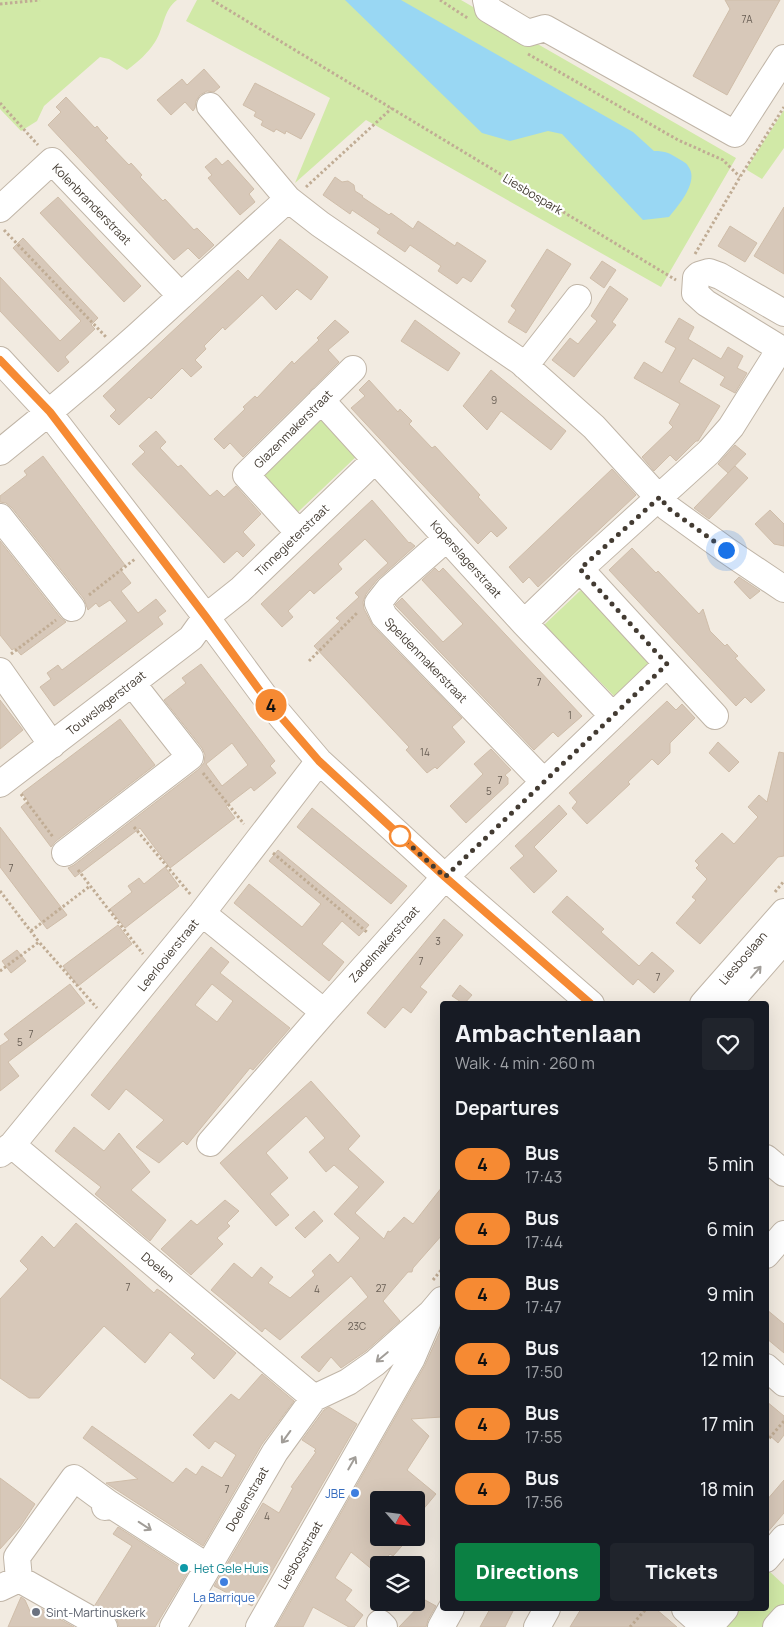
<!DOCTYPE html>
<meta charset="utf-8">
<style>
:root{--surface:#171b24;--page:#20242c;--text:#f1f3f6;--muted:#9ea1a6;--accent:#0b8043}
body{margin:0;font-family:Manrope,sans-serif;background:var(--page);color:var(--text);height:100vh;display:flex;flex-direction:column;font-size:19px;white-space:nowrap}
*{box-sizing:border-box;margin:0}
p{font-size:16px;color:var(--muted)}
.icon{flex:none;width:28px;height:28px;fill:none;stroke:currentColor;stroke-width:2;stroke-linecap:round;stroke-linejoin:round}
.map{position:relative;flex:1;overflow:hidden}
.details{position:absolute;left:440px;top:1001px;width:329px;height:610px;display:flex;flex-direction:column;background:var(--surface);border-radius:5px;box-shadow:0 5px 20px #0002}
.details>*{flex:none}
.badge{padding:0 10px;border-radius:16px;font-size:18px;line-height:32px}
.needle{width:32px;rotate:118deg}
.controls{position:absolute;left:370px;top:1491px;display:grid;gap:10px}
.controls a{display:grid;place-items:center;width:55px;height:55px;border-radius:5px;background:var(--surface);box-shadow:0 5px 20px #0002;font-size:25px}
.you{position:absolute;width:25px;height:25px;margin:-12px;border:4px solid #fff;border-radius:50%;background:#1a73e8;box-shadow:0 0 0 8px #1a73e833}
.map>.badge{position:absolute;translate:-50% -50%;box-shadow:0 0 0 2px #fff}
h2{padding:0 15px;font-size:19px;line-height:45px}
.round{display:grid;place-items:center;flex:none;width:52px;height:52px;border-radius:5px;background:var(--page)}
.head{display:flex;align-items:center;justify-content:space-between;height:85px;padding:0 15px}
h1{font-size:24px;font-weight:800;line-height:38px}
.primary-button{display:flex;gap:10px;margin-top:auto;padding:10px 15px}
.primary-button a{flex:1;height:58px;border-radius:5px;background:var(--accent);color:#fff;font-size:20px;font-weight:800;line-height:58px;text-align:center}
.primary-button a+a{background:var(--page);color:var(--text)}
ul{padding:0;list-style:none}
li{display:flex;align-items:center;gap:15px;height:65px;padding:0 15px}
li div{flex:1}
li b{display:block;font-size:19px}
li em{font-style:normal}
li .badge{min-width:55px;font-weight:700;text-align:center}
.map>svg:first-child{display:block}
.green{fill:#d1e9a7}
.water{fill:#99d7f3}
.building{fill:#d7c8b9;stroke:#cfbda9;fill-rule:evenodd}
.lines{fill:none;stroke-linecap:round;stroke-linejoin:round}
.minor-casing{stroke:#c0b5a7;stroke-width:28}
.path{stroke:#c0ac94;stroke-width:3;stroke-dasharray:2.5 2.5;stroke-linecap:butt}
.minor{stroke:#fff;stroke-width:26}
.oneway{stroke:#a19d98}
.line-casing{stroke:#fff;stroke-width:11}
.line{stroke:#f68a33;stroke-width:8}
.walk{stroke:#433b32;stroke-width:5;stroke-dasharray:0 9}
.stop-dot{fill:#fff;stroke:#f68a33;stroke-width:2.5}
.shop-dot{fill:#3f7fe0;stroke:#fff;stroke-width:2}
.culture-dot{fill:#0f9aa8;stroke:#fff;stroke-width:2}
.worship-dot{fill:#6b7280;stroke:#fff;stroke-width:2}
.labels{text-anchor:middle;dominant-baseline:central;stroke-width:4.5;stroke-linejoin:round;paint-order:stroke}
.number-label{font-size:10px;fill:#685e54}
.street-label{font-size:12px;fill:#433b32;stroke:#fff}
.shop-label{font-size:12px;fill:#366cbe;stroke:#fff;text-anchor:end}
.culture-label{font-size:12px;fill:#0d838f;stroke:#fff;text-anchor:start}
.worship-label{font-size:12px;fill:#5b616d;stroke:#fff;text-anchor:start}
</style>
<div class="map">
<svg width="784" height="1627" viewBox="0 0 784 1627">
<rect width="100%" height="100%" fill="#f2ebe1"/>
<!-- green -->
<path class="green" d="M0 0H177C163 10 164 29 155 42 148 53 138 62 127 70L109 59 100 57 44 106 37 121 21 131 0 109Z
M197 0H461L736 158 661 287 366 120 295 183 330 98 186 21Z
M784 110V148L762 179 747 170 748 166Z
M322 411 360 453 298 512 259 471Z
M582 589 653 661 616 698 544 625Z
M769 1571 784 1585V1604L765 1627H723L738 1609H766V1575Z"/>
<!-- water -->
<path class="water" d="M345 0H401L633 132 654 151C666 151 669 153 679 159 682 161 687 163 688 166 700 181 678 206 669 217L643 220 562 134 548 131 510 141 482 133Z"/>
<!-- building -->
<path class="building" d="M725 0H780L727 95 693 76 730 9Z
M204 69 220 87 214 92 207 91 200 95 196 101 195 108 193 111 185 102 171 115 157 100 182 79 187 85Z
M255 83 315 114 301 139 286 131 285 134 276 129 274 132 261 125 263 121 254 116 256 112 243 105Z
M66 97 95 128 97 126 101 131 108 138 105 140 129 165 131 163 142 175 140 177 163 201 165 199 194 230 197 228 214 245 199 259 188 248 174 260 48 125 61 112 56 107Z
M216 158 222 165 228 160 254 189 249 194 255 202 240 215 208 178 212 175 205 167Z
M335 177 342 182 348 181 354 185 355 191 363 196 362 197 389 215 391 213 413 229 418 221 455 246 457 242 486 261 471 282 463 277 457 284 438 271 441 266 410 245 405 252 377 233 380 229 352 210 350 214 323 195Z
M58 197 141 286 124 302 40 213Z
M784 207V274L754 256Z
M730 226 757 243 745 262 718 246Z
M23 238 98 318 91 325 95 329 65 357 69 362 58 372 0 311V277L60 341 81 321 13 248Z
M280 239 328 277 311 300 297 289 276 310 262 295 225 330 223 327 204 346 206 349 195 360 202 367 191 377 182 368 151 399 149 397 119 425 110 416 116 410 103 396 238 270 248 280Z
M547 249 571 264 526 333 508 322 516 310 511 306Z
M602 261 616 270 604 288 590 278Z
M610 286 628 299 612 322 616 325 574 377 552 360 570 338 578 344 597 321 591 316Z
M679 318 694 327 688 339 721 359 728 347 743 356 737 368 747 373 735 393 720 385 725 377 693 358 679 382 720 406 698 441H696L676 461 670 455 654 471 642 457 673 427 669 423 680 404 634 378 644 362 662 373 676 348 665 342Z
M335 320 349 332 328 350 339 362 243 457 230 443 224 449 214 439 245 409 243 407 255 396 257 398 292 361 294 364 319 340 317 338Z
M415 320 460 353 448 371 401 341Z
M491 370 566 431 551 450 501 411 487 430 463 406Z
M369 380 398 412 400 409 412 421 409 424 432 448 435 446 480 495 478 497 507 528 497 537 491 531 478 544 351 408 365 396 359 390Z
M156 431 166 442 160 448 178 467 181 465 210 496 217 490 224 497 236 486 261 514 243 532 255 545 243 557 237 551 224 563 132 464 145 452 139 446Z
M735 445 746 454 728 473 718 464Z
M43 456 125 565 120 569 131 583 121 591 138 613 156 599 166 611 158 617 163 624 54 706 40 687 51 679 47 673 58 665 62 670 127 621 110 600 99 607 96 603 88 610 84 599 12 508 6 503 0 502V496L27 475 24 471Z
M735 466 748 478 709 519 694 508Z
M612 469 636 495 538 587 529 577 523 583 509 567Z
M372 500 409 543 410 542 415 546 377 580 366 594 363 602 364 609 373 626 462 718 452 727 465 742 437 769 435 767 427 773 406 750 409 747 314 646 340 621 336 618 359 597 355 593 388 563 365 539 338 564 342 569 314 594 310 590 288 611 293 617 282 627 261 604Z
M770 510 784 524V546L774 544 755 524Z
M0 541 60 617 66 622 21 655 15 648 12 650 0 635Z
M632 548 656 573 658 571 699 614 703 609 710 631 725 646 727 644 732 650 738 656 735 658 765 690 751 703 745 697 736 706 609 570Z
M435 568 439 572 443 568 582 716 558 737 553 732 534 750 397 607 395 605 402 598 443 642 463 624 422 580Z
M739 577 760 591 750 599 734 582Z
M201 664 275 761 270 766 276 773 254 791 251 787 226 806 235 818 170 868 140 828 75 877 68 868 74 865 199 769 204 763 205 755 202 748 164 700 186 683 182 678ZM232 743 248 765 222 786 206 764Z
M0 700 23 730 0 749Z
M667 701 676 710 682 704 695 718 670 743V753L658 765 652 759 628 782 630 784 587 824 572 808 577 802 569 793Z
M120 719 155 765 56 841 51 847 21 807 28 801 22 793Z
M718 742 739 762 729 772 709 753Z
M491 749 511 770 505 775 508 778V784L466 823 450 806 483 774 474 764Z
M779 752 784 753V856L778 857 700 944 676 923 696 900 692 897 707 879 696 868 699 865 695 861 722 833 734 844 758 817 748 807 759 795 767 802Z
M559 805 567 814 534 847 557 871 534 893 510 868 524 856 515 846Z
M312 808 407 886 391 904 297 827Z
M0 827 67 915 47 929 0 867Z
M278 850 369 925 359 936 342 921 322 944 344 962 329 981 234 903 249 884 302 927 321 904 269 861Z
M165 867 179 886 125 928 110 909 132 892 128 886 139 878 144 884Z
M567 896 604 929 601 932 639 966 652 952 674 971 654 993 638 979 633 985 552 912Z
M444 919 463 935 420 987 427 992 411 1013 403 1007 385 1028 367 1013Z
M118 925 132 944 78 986 63 966Z
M211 947 229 962 220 973 290 1028 253 1070 250 1068 187 1145 183 1141 159 1163 136 1147 164 1120 126 1089 109 1110 91 1095ZM212 984 233 1001 217 1022 195 1005Z
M17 950 26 961 11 973 2 961Z
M70 984 85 1003 8 1062 19 1076 0 1091V1046L9 1040 4 1034Z
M460 985 472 995 464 1004 452 996Z
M311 1081 360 1136 348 1149 384 1182 355 1213 384 1239 388 1231 390 1232 404 1217 413 1224 442 1187V1235L413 1268 412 1272H408L383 1301 400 1321 366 1351 341 1368 331 1357 319 1372 301 1357 368 1297 351 1276 280 1340 265 1328 262 1332 211 1290 234 1263 252 1278 261 1267 273 1277 268 1283 290 1298 315 1275 312 1271 330 1254 338 1263 360 1238 334 1214 359 1187 334 1165 326 1172 309 1152 325 1138 306 1116 266 1153 288 1178 270 1194 289 1215 276 1226 220 1163Z
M74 1127 104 1151 119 1133 150 1172 131 1190 166 1220 150 1241 95 1194 101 1187 55 1151Z
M225 1200 239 1211 227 1223 230 1226 217 1238 223 1244 191 1275 161 1249 191 1220 197 1225Z
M314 1211 323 1221 305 1238 295 1228Z
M76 1223 154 1293 157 1289 162 1292 236 1353 214 1379 191 1358 195 1354 170 1332 145 1363 104 1326 39 1398H29L0 1378V1299L28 1269 20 1261 42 1236 54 1248Z
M766 1309 784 1324V1353L766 1338Z
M442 1327V1417L411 1419 429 1436 407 1470 436 1494 416 1518V1500H379V1538H409L393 1556 390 1554 374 1571 351 1552 335 1578 352 1590 345 1600 363 1615 354 1627H349L313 1607 303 1627H276L425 1365Z
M262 1374 294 1401 262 1444 203 1546 106 1483 138 1479 83 1438 92 1426 173 1483 186 1468 196 1475 202 1466 222 1478 236 1455 215 1441 209 1449 193 1435 231 1394 239 1400Z
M766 1401 784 1416V1435L778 1443 766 1432Z
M329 1407 357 1424 252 1606 214 1586 263 1503 279 1513 293 1488 291 1487 316 1452 314 1451 316 1449 302 1440 324 1410Z
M0 1478 35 1504 20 1527 0 1549Z
M784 1480V1513L766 1534V1501Z
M118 1527 188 1572 155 1627H119L117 1620 112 1614 95 1605 132 1546 113 1534Z
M21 1597 25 1600 33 1618 38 1607 74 1627H8Z
M425 1600 436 1606 428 1620 426 1627H399Z
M490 1609H514L505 1627H480Z
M581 1609H656L677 1627H570Z"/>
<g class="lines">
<!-- minor casing -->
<g class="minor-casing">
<path id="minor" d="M486 0 488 9 528 33 545 28 735 134 784 58
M210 106 288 199 320 224 521 362 594 427 668 508 726 550 784 589
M0 209 52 161 181 296 288 199
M784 313 720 276 709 272 699 275 696 278 695 293 706 303 784 351
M0 360 49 413 206 617 268 701 319 761 445 877 591 1004
M525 366 578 298
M321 400 524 623 613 716
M0 452C63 402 123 350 181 296
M0 517 72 608
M299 533 246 475 353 369
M447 538 389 589 378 603 384 616 544 782
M580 569 715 716
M524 623 580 569 709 452 731 427 780 349
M0 671 52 745
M0 784 191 638 206 617 240 590 375 460
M65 853 190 757 132 683
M202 913 324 1012 445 877 667 664
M703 1004 784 912
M728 1004 784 940
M210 1143 324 1012
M12 1145 314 1398
M0 1154 12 1145 202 913 319 761
M766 1158 784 1173
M766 1255 784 1234
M766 1367 784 1383
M105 1507 108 1503 208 1567
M766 1559 784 1538
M19 1579 17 1557 74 1478 108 1503
M0 1588 19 1579 104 1627
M685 1609 705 1627
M380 1623 384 1627
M173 1627 275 1452 314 1398 348 1382 375 1363 431 1313 442 1300
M259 1627 412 1358 427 1323
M441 1627 451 1609
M537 1627 547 1609
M709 1627 725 1609
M776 1627 784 1618"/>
</g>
<!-- path -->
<path class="path" d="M212 0 676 280
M440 0 469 19
M0 4 40 0
M528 54 678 140 723 160 740 177
M0 103 38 145
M306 187 392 108
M4 230 106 337
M695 254 740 177 784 107
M89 595 135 559
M11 654 56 620
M309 661 358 612
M203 773 244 824
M21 794 53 837
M134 827 191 895
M273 853 368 933
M78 870 143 954
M0 891 39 942
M775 892 784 881
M31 931 90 886
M0 971 39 942 97 1008
M433 1280 442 1269
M766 1442 784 1421
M630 1627 646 1609"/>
<!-- minor -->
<use href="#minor" class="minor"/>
</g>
<!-- one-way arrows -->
<defs><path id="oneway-shaft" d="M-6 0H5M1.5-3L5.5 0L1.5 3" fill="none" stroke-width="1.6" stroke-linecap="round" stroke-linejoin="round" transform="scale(1.25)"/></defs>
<g class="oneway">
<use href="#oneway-shaft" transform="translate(756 972) rotate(-49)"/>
<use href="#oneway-shaft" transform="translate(382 1357) rotate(140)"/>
<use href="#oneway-shaft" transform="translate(286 1437) rotate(126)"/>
<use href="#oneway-shaft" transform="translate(352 1463) rotate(-60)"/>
<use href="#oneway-shaft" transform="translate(145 1526) rotate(33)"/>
</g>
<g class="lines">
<!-- line casing -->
<g class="line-casing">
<path id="line" d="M0 360 50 412 206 617 268 702 319 761 445 877 591 1004"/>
</g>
<!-- line -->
<use href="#line" class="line"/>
<!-- walk -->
<path class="walk" d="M400 836 445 877 667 664 580 569 660 497 668 508 726 550"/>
</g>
<!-- markers -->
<circle class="stop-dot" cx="400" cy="836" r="10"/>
<g class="shop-dot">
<circle cx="355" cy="1493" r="5"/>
<circle cx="224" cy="1582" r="5"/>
</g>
<circle class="culture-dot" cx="184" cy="1568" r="5"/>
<circle class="worship-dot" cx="36" cy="1612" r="5"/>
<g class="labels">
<!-- number labels -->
<g class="number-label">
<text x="747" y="19">7A</text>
<text x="494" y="400">9</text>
<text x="539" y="682">7</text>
<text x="570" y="715">1</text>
<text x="425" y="752">14</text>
<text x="500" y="780">7</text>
<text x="489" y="791">5</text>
<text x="11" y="868">7</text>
<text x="438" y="941">3</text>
<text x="421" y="961">7</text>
<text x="658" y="977">7</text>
<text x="31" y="1034">7</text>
<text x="20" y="1042">5</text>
<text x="128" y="1287">7</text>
<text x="381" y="1288">27</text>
<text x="317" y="1289">4</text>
<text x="357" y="1326">23C</text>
<text x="227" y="1489">7</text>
<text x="267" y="1516">4</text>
</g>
<!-- street labels -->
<g class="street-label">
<text transform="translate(533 194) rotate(31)">Liesbospark</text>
<text transform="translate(92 204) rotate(46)">Kolenbranderstraat</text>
<text transform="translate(293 429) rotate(-45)">Glazenmakerstraat</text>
<text transform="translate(292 540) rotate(-44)">Tinnegieterstraat</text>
<text transform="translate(466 559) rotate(48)">Koperslagerstraat</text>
<text transform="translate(426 660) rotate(46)">Speldenmakerstraat</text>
<text transform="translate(106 703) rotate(-38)">Touwslagerstraat</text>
<text transform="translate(384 944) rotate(-48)">Zadelmakerstraat</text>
<text transform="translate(168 955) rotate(-51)">Leerlooierstraat</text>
<text transform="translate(743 958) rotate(-49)">Liesboslaan</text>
<text transform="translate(158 1267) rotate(40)">Doelen</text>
<text transform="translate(247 1499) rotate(-60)">Doelenstraat</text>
<text transform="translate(300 1555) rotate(-60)">Liesbosstraat</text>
</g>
<!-- shop labels -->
<g class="shop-label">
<text x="345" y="1493">JBE</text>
<text x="224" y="1597" text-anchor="middle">La Barrique</text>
</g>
<!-- culture labels -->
<g class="culture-label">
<text x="194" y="1568">Het Gele Huis</text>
</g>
<!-- worship labels -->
<g class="worship-label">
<text x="46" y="1612">Sint-Martinuskerk</text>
</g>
</g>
</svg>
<div class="controls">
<a><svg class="needle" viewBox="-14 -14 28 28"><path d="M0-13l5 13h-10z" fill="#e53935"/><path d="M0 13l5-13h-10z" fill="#9ea1a6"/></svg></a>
<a><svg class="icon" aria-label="layers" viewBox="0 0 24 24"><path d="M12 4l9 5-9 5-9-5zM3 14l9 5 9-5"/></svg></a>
</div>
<div class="you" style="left:726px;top:550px"></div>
<b class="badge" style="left:271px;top:705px;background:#f68a33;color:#111">4</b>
<section class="details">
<div class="head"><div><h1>Ambachtenlaan</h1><p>Walk · 4 min · 260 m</p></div><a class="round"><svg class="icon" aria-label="heart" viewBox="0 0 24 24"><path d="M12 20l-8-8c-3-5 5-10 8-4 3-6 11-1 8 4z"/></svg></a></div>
<h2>Departures</h2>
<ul>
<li><span class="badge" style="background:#f68a33;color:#111">4</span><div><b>Bus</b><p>17:43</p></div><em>5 min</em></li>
<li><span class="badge" style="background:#f68a33;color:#111">4</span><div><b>Bus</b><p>17:44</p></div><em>6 min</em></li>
<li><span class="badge" style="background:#f68a33;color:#111">4</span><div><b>Bus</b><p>17:47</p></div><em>9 min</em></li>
<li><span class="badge" style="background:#f68a33;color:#111">4</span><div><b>Bus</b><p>17:50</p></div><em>12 min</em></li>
<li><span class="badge" style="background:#f68a33;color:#111">4</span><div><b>Bus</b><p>17:55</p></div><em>17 min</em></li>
<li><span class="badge" style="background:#f68a33;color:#111">4</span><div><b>Bus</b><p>17:56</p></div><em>18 min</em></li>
</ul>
<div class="primary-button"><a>Directions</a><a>Tickets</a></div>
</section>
</div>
